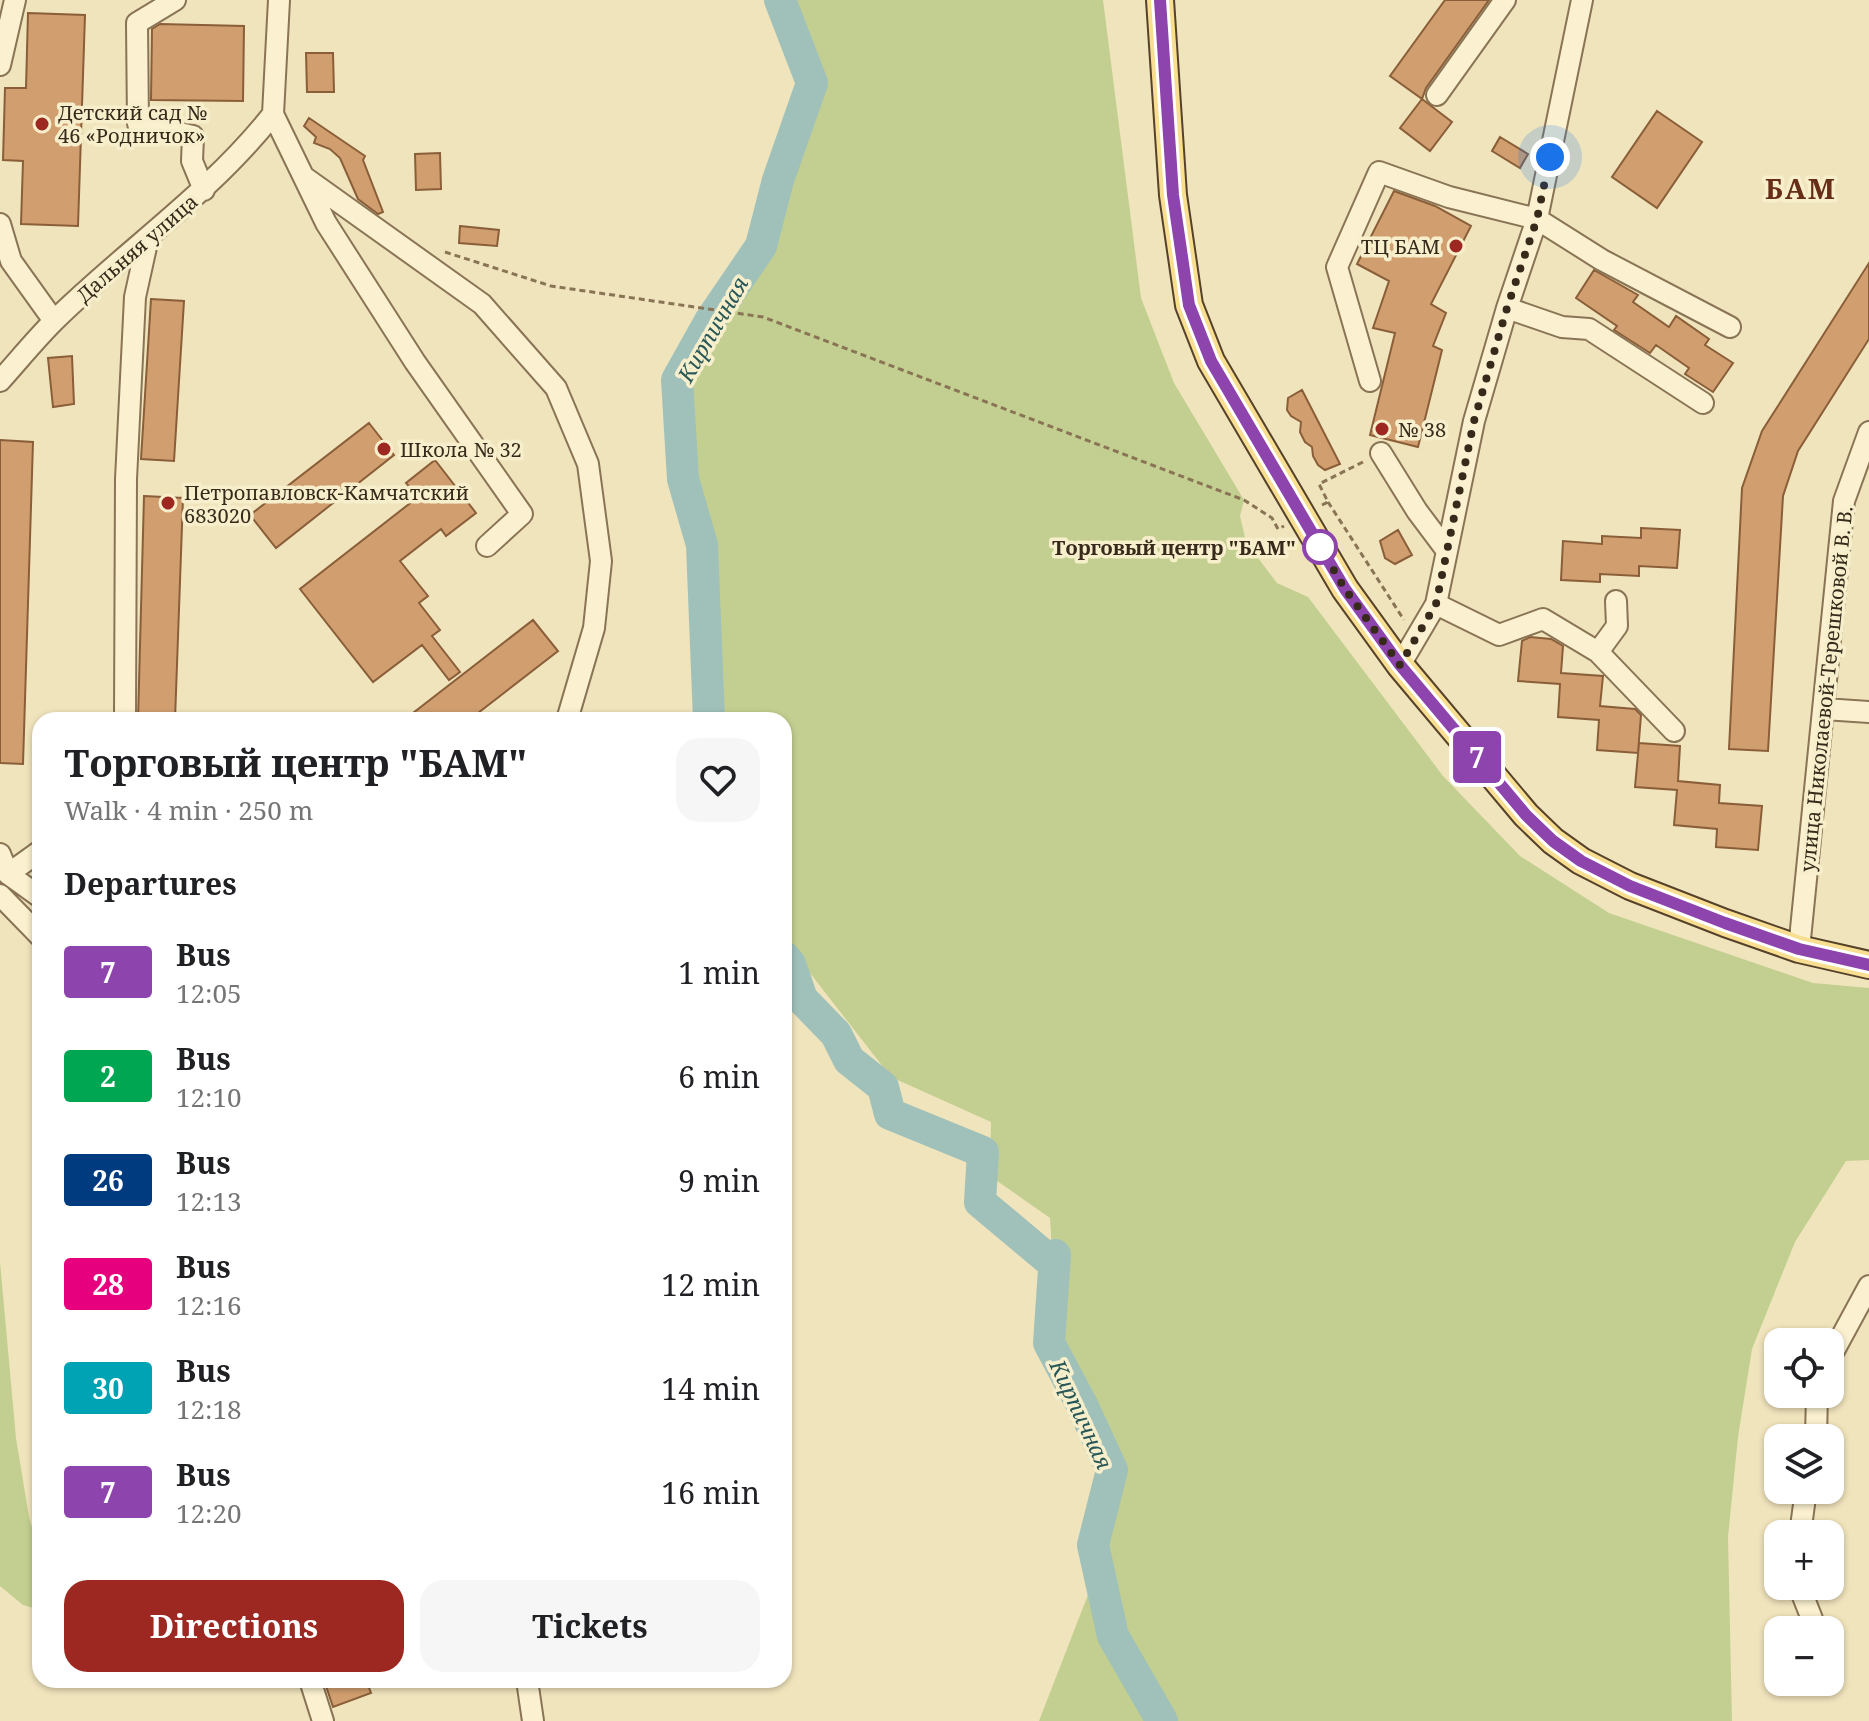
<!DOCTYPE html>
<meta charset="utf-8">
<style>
:root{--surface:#fff;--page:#f6f6f6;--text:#202124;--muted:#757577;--accent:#9c2821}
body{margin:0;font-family:"Noto Serif",serif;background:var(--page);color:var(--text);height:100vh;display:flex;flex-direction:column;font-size:30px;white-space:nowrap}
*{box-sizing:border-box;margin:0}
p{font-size:26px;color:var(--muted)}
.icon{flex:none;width:44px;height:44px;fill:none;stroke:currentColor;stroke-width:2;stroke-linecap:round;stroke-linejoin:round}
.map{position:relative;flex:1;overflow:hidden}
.drawer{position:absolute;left:32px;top:712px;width:760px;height:976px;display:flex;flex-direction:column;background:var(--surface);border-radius:24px;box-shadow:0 2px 6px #0004}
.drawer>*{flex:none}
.badge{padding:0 16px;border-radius:6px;font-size:28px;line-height:52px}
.buttons{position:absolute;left:1764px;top:1328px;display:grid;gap:16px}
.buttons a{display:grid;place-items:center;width:80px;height:80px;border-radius:16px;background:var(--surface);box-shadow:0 2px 6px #0004;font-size:40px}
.you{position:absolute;width:40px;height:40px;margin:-20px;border:6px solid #fff;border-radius:50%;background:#1a73e8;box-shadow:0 0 0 12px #1a73e833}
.map>.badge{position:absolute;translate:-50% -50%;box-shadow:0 0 0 4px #fff}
h2{padding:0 32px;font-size:30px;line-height:72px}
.round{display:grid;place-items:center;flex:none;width:84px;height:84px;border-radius:24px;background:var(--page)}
.overview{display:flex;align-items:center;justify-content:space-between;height:136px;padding:0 32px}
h1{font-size:38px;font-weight:700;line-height:60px}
.action{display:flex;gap:16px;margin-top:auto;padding:16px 32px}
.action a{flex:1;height:92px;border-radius:24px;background:var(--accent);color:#fff;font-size:32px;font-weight:700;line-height:92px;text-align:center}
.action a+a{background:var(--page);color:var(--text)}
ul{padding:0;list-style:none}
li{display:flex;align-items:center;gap:24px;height:104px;padding:0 32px}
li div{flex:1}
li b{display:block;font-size:30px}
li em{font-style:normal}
li .badge{min-width:88px;font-weight:700;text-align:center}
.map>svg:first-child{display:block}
.green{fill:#c3cf90}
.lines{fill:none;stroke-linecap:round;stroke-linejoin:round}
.river{stroke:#a0c1ba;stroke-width:32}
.building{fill:#d19f6f;stroke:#895e39;stroke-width:2}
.minor-casing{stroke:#897455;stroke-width:24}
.major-casing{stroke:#56412a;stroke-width:30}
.path{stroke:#897455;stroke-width:3;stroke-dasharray:6 4;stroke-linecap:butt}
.minor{stroke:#fbf1d0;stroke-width:20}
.major{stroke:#f7de90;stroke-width:26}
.line-casing{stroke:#fff;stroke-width:18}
.line{stroke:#8e44ad;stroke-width:12}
.walk{stroke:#372a1b;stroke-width:8;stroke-dasharray:0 14.4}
.poi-dot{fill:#9c2821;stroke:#f7eecc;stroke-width:3}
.stop-dot{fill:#fff;stroke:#8e44ad;stroke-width:4}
.labels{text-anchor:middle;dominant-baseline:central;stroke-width:7;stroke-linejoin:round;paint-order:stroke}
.poi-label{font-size:20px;fill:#372a1b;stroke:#f7eecc;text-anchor:start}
.street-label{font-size:20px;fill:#372a1b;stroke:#f7eecc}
.stop-label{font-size:20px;font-weight:bold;fill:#372a1b;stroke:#f7eecc;text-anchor:end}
.water-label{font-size:22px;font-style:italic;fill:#295858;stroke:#f7eecc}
.district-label{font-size:28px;font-weight:bold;letter-spacing:2px;fill:#662d17;stroke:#f7eecc}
</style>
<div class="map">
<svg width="1869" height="1721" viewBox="0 0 1869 1721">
<rect width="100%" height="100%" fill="#f0e4bc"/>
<!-- green -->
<path class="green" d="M789 0H1103L1141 298 1174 383 1244 500 1240 516 1246 542 1277 583 1308 597 1443 776 1520 856 1609 913 1813 983 1869 988V1160L1846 1161 1795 1242 1752 1349 1738 1437 1728 1537 1732 1721H1039L1098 1569 1096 1508 1116 1455 1084 1395 1057 1337 1050 1218 990 1176 991 1122 891 1077 792 950 784 936V720H717L691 389 711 308 772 223 816 65Z
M0 1262 16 1438 29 1517 40 1557V1610L23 1605 0 1586Z"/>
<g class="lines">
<!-- river -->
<path class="river" d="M709 720 702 545 683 479 677 380 710 321 761 246 778 180 812 83 780 0
M784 957 790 964 802 999 836 1034 849 1060 883 1087 890 1114 983 1152 980 1202 1054 1264 1055 1255 1049 1343 1082 1405 1112 1470 1093 1545 1113 1636 1162 1721"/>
</g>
<!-- building -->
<path class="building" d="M1445 0H1489L1426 88 1422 99 1452 122 1430 151 1400 128 1422 99 1390 76Z
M28 13 85 15 78 226 21 224 23 161 3 160 5 88H26Z
M160 24 244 26 243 101 151 100 152 29Z
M306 53H333L334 92H307Z
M1657 111 1702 142 1657 208 1612 177Z
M309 118 365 156 363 160 383 212 378 214 358 199 340 158 330 149 314 143 316 137 304 126Z
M1500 137 1528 154 1520 168 1492 151Z
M440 153 441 189 416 190 415 154Z
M1394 191 1435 206 1471 226 1431 304 1446 313 1433 346 1442 350 1418 447 1370 435 1395 333 1373 328 1389 281 1357 264Z
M460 226 499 230 497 246 459 243Z
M1869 263V339L1798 451 1783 496 1768 751 1729 749 1742 488 1762 431Z
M1594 270 1638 295 1633 302 1669 327 1676 316 1709 339 1705 345 1733 363 1713 392 1685 374 1689 368 1656 345 1650 353 1614 330 1617 326 1576 298Z
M151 299 184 301 174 461 141 459Z
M72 356 74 404 53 407 48 358Z
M1302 390 1340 464 1325 470 1318 465 1313 456 1312 447 1305 442 1300 432 1301 422 1291 416 1287 410 1288 398Z
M369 423 394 455 276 548 250 515Z
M0 440 33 442 23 764 0 763Z
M435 460 476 513 446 536 441 529 400 561 428 596 419 603 440 630 432 636 460 672 449 680 422 645 373 682 300 589 418 497 406 483Z
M144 496 183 498 175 720H138Z
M1641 528 1680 530 1677 568 1639 566V576L1600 574V582L1561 580 1563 541 1602 544V536L1641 538Z
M1398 530 1412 555 1395 564 1385 558 1380 541Z
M533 620 558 651 469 720H404Z
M1530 637 1551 639 1563 646 1561 673 1603 676 1600 706 1635 709 1641 715 1638 753 1597 750 1599 720 1558 717 1560 684 1518 681 1522 641Z
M1639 743 1680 746 1678 781 1720 785 1719 803 1762 806 1758 850 1716 847 1717 829 1674 825 1677 790 1635 787Z
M324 1680H366L371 1693 333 1707Z"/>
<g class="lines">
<!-- minor casing -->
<g class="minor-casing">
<path id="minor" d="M175 0 137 23 138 124 193 136 192 161 204 190
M279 0 273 114 326 223 415 362 522 514 487 546
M0 65 15 0
M1437 95 1505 0
M304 177 482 304 556 388 588 464 601 561 594 628 567 720
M0 224 11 261 54 321
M1507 308 1562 327 1589 329 1703 403
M0 381C18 361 35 340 54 321 126 250 210 194 273 114
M1370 381 1337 267 1379 172 1449 197 1537 219 1602 260 1730 327
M1381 453 1417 511 1447 551
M1436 604 1499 635 1543 619 1598 652 1674 731
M1598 652 1617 626 1616 601
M1400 665 1436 604 1474 421 1507 308 1537 219 1582 0
M1824 709 1869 712
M125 720 126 479 135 297 148 238
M0 854 8 874 40 897
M8 874 40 851
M0 895 40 936
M1799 949 1844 501 1869 432
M1830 1358 1869 1286
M1816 1438 1817 1394
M1800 1534 1806 1490
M1799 1586 1812 1619V1630
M310 1680 323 1721
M527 1680 533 1721"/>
</g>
<!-- major casing -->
<g class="major-casing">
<path id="major" d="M1160 0 1173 195 1189 305 1211 361 1345 589 1400 665 1526 815 1553 841 1581 861 1630 886 1725 923 1799 949 1869 965"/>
</g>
<!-- path -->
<path class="path" d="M445 252 551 286 763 317 1244 500 1272 518 1278 529 1284 526
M1328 502 1404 620
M1322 505 1328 502 1319 484 1363 462"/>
<!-- minor -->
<use href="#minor" class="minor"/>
<!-- major -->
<use href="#major" class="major"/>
</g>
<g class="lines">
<!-- line casing -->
<g class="line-casing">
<path id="line" d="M1160 0 1173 195 1189 305 1211 361 1345 589 1400 665 1526 815 1553 841 1581 861 1630 886 1725 923 1799 949 1869 965"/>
</g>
<!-- line -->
<use href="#line" class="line"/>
<!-- walk -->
<path class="walk" d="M1320 547 1316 540 1345 589 1400 665 1436 604 1474 421 1507 308 1537 219 1550 157"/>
</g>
<!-- markers -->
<g class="poi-dot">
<circle cx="42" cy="124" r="8"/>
<circle cx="1456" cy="246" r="8"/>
<circle cx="1382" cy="429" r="8"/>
<circle cx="384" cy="449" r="8"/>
<circle cx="168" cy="503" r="8"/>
</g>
<circle class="stop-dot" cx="1320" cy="547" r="16"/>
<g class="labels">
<!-- poi labels -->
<g class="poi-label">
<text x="58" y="112">Детский сад №<tspan x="58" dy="23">46 «Родничок»</tspan></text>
<text x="1440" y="246" text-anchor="end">ТЦ БАМ</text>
<text x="1398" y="429">№ 38</text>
<text x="400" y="449">Школа № 32</text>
<text x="184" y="492">Петропавловск-Камчатский<tspan x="184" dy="23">683020</tspan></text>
</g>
<!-- street labels -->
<g class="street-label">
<text transform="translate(137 248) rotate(-41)">Дальняя улица</text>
<text transform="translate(1826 689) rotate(-84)">улица Николаевой-Терешковой В. В.</text>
</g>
<!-- stop labels -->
<g class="stop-label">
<text x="1296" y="547">Торговый центр "БАМ"</text>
</g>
<!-- water labels -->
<g class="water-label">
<text transform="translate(712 329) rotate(-60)">Кирпичная</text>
<text transform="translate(1082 1414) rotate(65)">Кирпичная</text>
</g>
<!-- district labels -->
<g class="district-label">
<text x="1801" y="188">БАМ</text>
</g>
</g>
</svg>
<div class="buttons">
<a><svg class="icon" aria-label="locate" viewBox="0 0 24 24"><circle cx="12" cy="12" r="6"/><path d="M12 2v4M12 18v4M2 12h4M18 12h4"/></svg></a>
<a><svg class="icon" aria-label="layers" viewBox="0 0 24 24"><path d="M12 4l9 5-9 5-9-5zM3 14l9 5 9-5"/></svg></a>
<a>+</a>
<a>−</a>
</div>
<div class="you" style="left:1550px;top:157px"></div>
<b class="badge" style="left:1477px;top:757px;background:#8e44ad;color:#fff">7</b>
<section class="drawer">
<div class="overview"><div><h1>Торговый центр &quot;БАМ&quot;</h1><p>Walk · 4 min · 250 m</p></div><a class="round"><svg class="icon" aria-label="heart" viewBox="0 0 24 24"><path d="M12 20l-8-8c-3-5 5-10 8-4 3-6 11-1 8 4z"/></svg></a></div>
<h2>Departures</h2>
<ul>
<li><span class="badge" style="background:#8e44ad;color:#fff">7</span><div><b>Bus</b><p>12:05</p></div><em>1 min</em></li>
<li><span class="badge" style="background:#00a651;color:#fff">2</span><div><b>Bus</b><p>12:10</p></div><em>6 min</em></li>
<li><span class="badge" style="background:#003b80;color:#fff">26</span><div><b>Bus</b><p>12:13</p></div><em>9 min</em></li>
<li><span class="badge" style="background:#e6007e;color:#fff">28</span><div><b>Bus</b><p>12:16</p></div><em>12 min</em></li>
<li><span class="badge" style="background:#00a3b4;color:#fff">30</span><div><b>Bus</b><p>12:18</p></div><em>14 min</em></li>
<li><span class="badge" style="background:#8e44ad;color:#fff">7</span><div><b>Bus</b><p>12:20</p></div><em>16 min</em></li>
</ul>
<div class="action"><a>Directions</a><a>Tickets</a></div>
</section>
</div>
